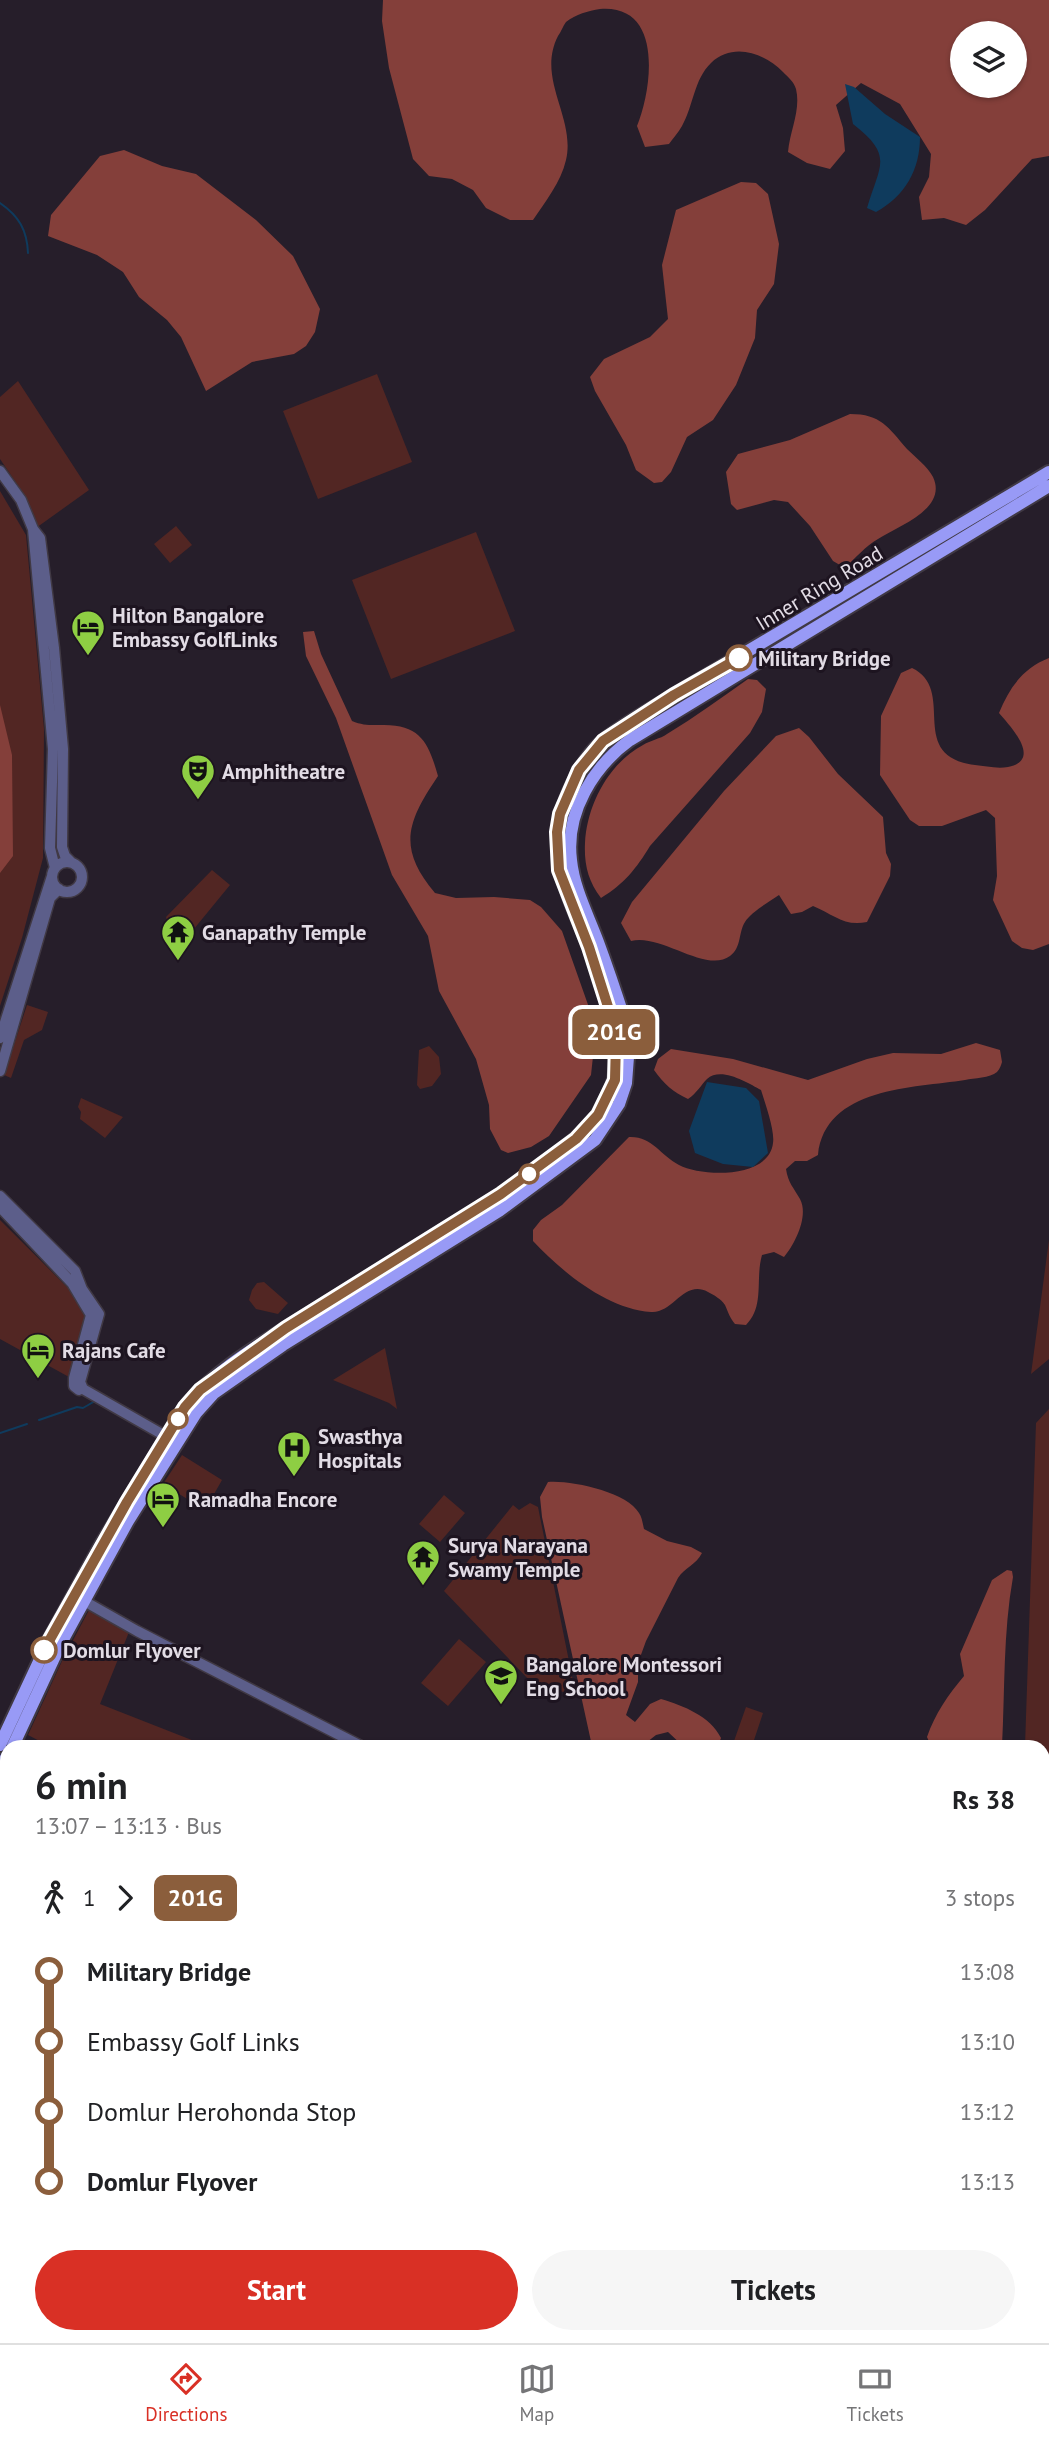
<!DOCTYPE html>
<meta charset="utf-8">
<style>
:root{--surface:#fff;--page:#f6f6f6;--text:#202124;--muted:#757577;--line:#e0e0e0;--accent:#d93025}
body{margin:0;font-family:"PT Sans",sans-serif;background:var(--page);color:var(--text);height:100vh;display:flex;flex-direction:column;font-size:26px;white-space:nowrap}
*{box-sizing:border-box;margin:0}
p{font-size:23px;color:var(--muted)}
.icon{flex:none;width:38px;height:38px;fill:none;stroke:currentColor;stroke-width:2;stroke-linecap:round;stroke-linejoin:round}
.map{position:relative;flex:1;overflow:hidden}
.side{position:absolute;left:0px;top:1740px;width:1050px;height:604px;display:flex;flex-direction:column;background:var(--surface);border-radius:21px 21px 0 0;box-shadow:0 2px 5px #0004}
.side>*{flex:none}
.badge{padding:0 14px;border-radius:10px;font-size:24px;line-height:46px}
.controls{position:absolute;left:950px;top:21px;display:grid;gap:14px}
.controls a{display:grid;place-items:center;width:77px;height:77px;border-radius:50%;background:var(--surface);box-shadow:0 2px 5px #0004;font-size:35px}
.map>.badge{position:absolute;translate:-50% -50%;box-shadow:0 0 0 4px #fff}
.legs{display:flex;align-items:center;gap:10px;height:77px;padding:0 35px;font-size:23px}
.legs p{margin-inline-start:auto}
.summary{display:flex;align-items:center;justify-content:space-between;height:119px;padding:0 35px}
h1{font-size:38px;font-weight:600;line-height:52px}
.action{display:flex;gap:14px;margin-top:auto;padding:14px 35px}
.action a{flex:1;height:80px;border-radius:42px;background:var(--accent);color:#fff;font-size:28px;font-weight:600;line-height:80px;text-align:center}
.action a+a{background:var(--page);color:var(--text)}
ul{padding:0 35px;list-style:none}
li{display:flex;align-items:center;gap:24px;height:70px;font-size:26px}
li i{display:grid;place-items:center;width:10px;height:100%;margin:0 9px;background:currentColor}
li i::after{content:'';width:18px;height:18px;margin:-9px;border:5px solid;border-radius:50%;background:var(--surface)}
li p{margin-inline-start:auto}
li:first-child i{background:linear-gradient(#0000 50%,currentColor 0)}
li:last-child i{background:linear-gradient(currentColor 50%,#0000 0)}
.tab-bar{display:flex;justify-content:space-around;align-items:center;height:98px;border-top:2px solid var(--line);background:var(--surface);font-size:19px;color:var(--muted)}
.tab-bar a{display:grid;justify-items:center;gap:4px}
.tab-bar .active{color:var(--accent)}
.map>svg:first-child{display:block}
.green{fill:#522623}
.forest{fill:#843f3a;fill-rule:evenodd}
.water{fill:#0f3b5d}
.lines{fill:none;stroke-linecap:round;stroke-linejoin:round}
.stream{stroke:#0f3b5d;stroke-width:2}
.tertiary-casing{stroke:#403944;stroke-width:13}
.primary-casing{stroke:#403944;stroke-width:16}
.tertiary{stroke:#5c5e8a;stroke-width:10}
.primary{stroke:#989af6;stroke-width:12}
.line-1-casing{stroke:#fff;stroke-width:16}
.line-1{stroke:#8b5e3c;stroke-width:10}
.stop-1-dot{fill:#fff;stroke:#8b5e3c;stroke-width:3.5}
.labels{text-anchor:middle;dominant-baseline:central;stroke-width:6;stroke-linejoin:round;paint-order:stroke}
.street-label{font-size:21px;fill:#e2dce5;stroke:#1d1420}
.poi-label{font-size:21px;font-weight:bold;fill:#e2dce5;stroke:#1d1420;text-anchor:start}
.stop-label{font-size:21px;font-weight:bold;fill:#e2dce5;stroke:#1d1420;text-anchor:start}
</style>
<div class="map">
<svg width="1049" height="2343" viewBox="0 0 1049 2343">
<rect width="100%" height="100%" fill="#261e2a"/>
<!-- green -->
<path class="green" d="M377 374 412 462 318 499 283 411Z
M18 381 89 490 36 528 25 496 0 459V397Z
M0 491 26 535 44 729 43 858 22 938 0 1006Z
M176 526 192 545 170 563 154 544Z
M476 532 515 631 391 679 352 580Z
M212 870 230 885 189 935 168 923 166 917Z
M27 1005 48 1012 42 1030 24 1040 11 1078 4 1075Z
M429 1046 439 1057 441 1074 432 1086 420 1089 417 1085 419 1050Z
M81 1098 123 1117 105 1138 80 1119 81 1112 78 1107Z
M0 1220 74 1294 88 1318 69 1377 0 1339Z
M1049 1240V1359L1031 1374Z
M264 1282 288 1303 278 1314 256 1309 249 1300 252 1290 257 1283Z
M385 1348 397 1409 389 1403 333 1380Z
M1049 1409V2014L1043 2013V1746H1025L1036 1423Z
M182 1455 222 1480 205 1510 163 1484Z
M444 1495 465 1513 440 1542 419 1524Z
M530 1503 538 1507 576 1696 531 1682 444 1591 513 1505 519 1510Z
M89 1610 129 1632 100 1704 207 1746H49L28 1735 62 1661Z
M459 1639 486 1662 448 1706 421 1683Z
M746 1707 763 1713 752 1746 734 1741Z
M0 2120 7 2125V2233L2 2235 0 2232Z
M0 2255 7 2271V2336H22L23 2343H0Z"/>
<!-- forest -->
<path class="forest" d="M383 0H1049V156L1032 159 985 210 966 225 944 218 922 220 919 197 929 177 931 154 900 104 861 83 836 105 843 128 845 151 830 169 807 163 788 152C790 130 801 110 796 89 794 82 788 77 783 72 764 53 733 42 711 63 694 79 693 107 682 126 678 133 673 138 669 144L645 147 637 126C652 89 664 4 600 9 588 11 576 14 566 22 563 26 561 32 558 36 536 79 576 118 566 160 561 182 545 202 533 220H510L486 208 473 190 452 179 429 176 413 159 389 68 382 21ZM962 33H1015V86H962Z
M124 150 162 166 196 174 256 220 293 256 320 309 315 332 306 346 294 354 252 362 206 391 181 337 167 320 139 297 123 272 97 255 48 236 51 215 100 156Z
M741 182 756 183 768 194 779 244 774 284 757 310 755 338 736 385 713 420 687 437 671 472 662 482 654 483 636 470 626 445 595 391 590 377 604 359 650 337 668 319 662 265 676 210Z
M850 414C881 414 888 427 907 449 915 457 928 467 933 477 948 509 898 526 878 539 866 546 855 558 845 568L833 561 810 526 788 502 774 500 737 510 731 504 726 472 738 454 790 440Z
M314 631 321 654 352 721C364 726 372 725 384 725 422 725 429 745 438 776 407 822 397 848 435 893L456 898 494 897 530 900 541 907 562 931 592 1016 594 1047 591 1075 549 1136 531 1147 508 1153 501 1150 490 1129 489 1105 476 1059 439 991 428 936 392 875 336 718 306 656 303 632Z
M1049 658V944L1033 950 1022 948 1012 941 993 900 997 876 995 818 986 810 942 826H919L910 820 880 775 881 716 901 673 912 668C958 690 905 756 975 765 985 766 997 769 1008 767 1043 760 1010 726 999 713 1009 688 1023 668 1049 658Z
M748 679 757 680 766 689 762 712 750 733 650 846C636 869 624 884 601 898 588 881 584 864 585 843 587 805 608 764 643 745 651 740 660 739 667 734 695 717 721 698 748 679Z
M0 705 12 755 13 856 0 873Z
M799 728 809 737 838 774 883 817 886 853 891 864 890 876 867 922C844 927 833 914 813 906L802 912 791 914 779 895C769 902 751 912 745 922 738 933 742 947 730 956 706 974 661 933 631 941L621 923 632 902 724 791 776 736Z
M976 1043 1000 1050 1002 1062C1001 1065 1000 1069 997 1072 990 1078 974 1078 965 1080 914 1088 825 1087 818 1155L807 1161H795L786 1169C788 1183 794 1188 800 1199 809 1216 795 1244 784 1257L774 1252 762 1255C755 1279 765 1306 746 1325L735 1324C730 1318 728 1312 725 1305 721 1299 714 1295 708 1292 684 1279 673 1314 651 1312 607 1309 562 1272 533 1241V1230L541 1220 562 1205 629 1137C652 1136 660 1155 679 1165 702 1177 769 1179 773 1143 775 1130 765 1103 761 1090 748 1083 721 1066 707 1079 701 1085 697 1093 688 1099 673 1092 664 1084 654 1070L658 1059 671 1049 733 1059 808 1080 867 1059 893 1053 941 1054Z
M548 1482C571 1480 627 1492 639 1513 642 1517 643 1525 644 1529L667 1541 691 1547 702 1553C696 1565 685 1567 678 1578L646 1641 638 1663V1682L626 1715 635 1722 650 1704 661 1699C684 1706 710 1716 721 1738L718 1746H683L668 1732 656 1735 642 1746H592L542 1517 540 1497Z
M1007 1570 1012 1571 1013 1577C1003 1633 1005 1690 1002 1746H931L927 1737C935 1714 948 1695 964 1676L960 1654 992 1580Z
M751 2336H975L976 2343H749Z"/>
<!-- water -->
<path class="water" d="M845 84 854 87 885 114 920 137C920 170 905 196 876 212L867 208C880 164 894 156 853 124Z
M707 1082 746 1088 759 1101 768 1153 753 1167 723 1164 695 1153 689 1131Z"/>
<g class="lines">
<!-- stream -->
<path class="stream" d="M0 203C19 216 27 230 28 253
M39 1420 77 1407 83 1408 95 1401
M0 1433 27 1424"/>
<!-- tertiary casing -->
<g class="tertiary-casing">
<path id="tertiary" d="M0 471 21 500 33 529 53 749 50 848 55 868
M33 529 40 538 54 648 63 749 62 847 65 856 72 863
M52 877a15 15 0 1 1 30 0a15 15 0 1 1-30 0Z
M0 1038 52 876
M0 1071 50 898 59 889
M0 1196 75 1271 82 1289 99 1314 80 1382 83 1389 167 1437
M0 1207 72 1283 91 1315 74 1378V1386L79 1390
M84 1601 137 1631 361 1746
M0 1775 7 1779
M0 2078 7 2083
M127 2336 129 2343
M355 2343 359 2336"/>
</g>
<!-- primary casing -->
<g class="primary-casing">
<path id="primary" d="M0 1745 50 1638 101 1545 185 1407C216 1369 261 1344 302 1318 384 1267 471 1221 547 1161 570 1142 597 1126 608 1098 622 1066 616 1031 606 999 600 981 595 962 588 944 564 886 542 845 573 783 581 768 589 752 603 741 625 723 650 710 674 695L1049 472
M13 1746 61 1643 128 1521 196 1413 214 1393 283 1345 499 1211 595 1140 619 1104 626 1083 629 1044 626 1024C617 996 608 969 598 942 588 915 574 889 571 860 565 812 594 766 630 740L1049 486
M0 1768 7 1756
M0 2101 7 2106
M0 2112 7 2117
M310 2336 318 2343
M325 2336 333 2343"/>
</g>
<!-- tertiary -->
<use href="#tertiary" class="tertiary"/>
<!-- primary -->
<use href="#primary" class="primary"/>
</g>
<g class="lines">
<!-- line-1 casing -->
<g class="line-1-casing">
<path id="line-1" d="M44 1650 127 1502 185 1407 200 1390 286 1328 501 1194 576 1139 598 1115 615 1080 616 1042 610 1013 589 947 559 870 557 832 560 814 579 770 603 741 674 695 739 658"/>
</g>
<!-- line-1 -->
<use href="#line-1" class="line-1"/>
</g>
<!-- icons -->
<defs>
<g id="hotel-pin" transform="scale(1.75)"><path d="M0 17L-7.5 6A9.5 9.5 0 1 1 7.5 6Z" fill="#8ece43" stroke="#1d1420"/><path d="M-6-4.5h1.5V1H6V5H4.5V3h-9V5H-6ZM-4 0a1.8 1.8 0 1 1 3.6 0ZM.5 0V-2.5h3Q6-2.5 6 0Z" fill="#111"/></g>
<g id="theatre-pin" transform="scale(1.75)"><path d="M0 17L-7.5 6A9.5 9.5 0 1 1 7.5 6Z" fill="#8ece43" stroke="#1d1420"/><path d="M-5-5.5Q0-4 5-5.5V0Q5 5 0 6Q-5 5-5 0ZM-3.3-2.5H-1v1.5H-3.3ZM1-2.5H3.3v1.5H1ZM-2.8 1Q0 5.5 2.8 1Z" fill="#111"/></g>
<g id="temple-pin" transform="scale(1.75)"><path d="M0 17L-7.5 6A9.5 9.5 0 1 1 7.5 6Z" fill="#8ece43" stroke="#1d1420"/><path d="M0-6L5-2H3V0L6.5 2.5H4V6H1.5V3h-3V6H-4V2.5H-6.5L-3 0V-2H-5Z" fill="#111"/></g>
<g id="hospital-pin" transform="scale(1.75)"><path d="M0 17L-7.5 6A9.5 9.5 0 1 1 7.5 6Z" fill="#8ece43" stroke="#1d1420"/><path d="M-5-5h3v3.5h4V-5h3V5h-3V1.5h-4V5h-3Z" fill="#111"/></g>
<g id="school-pin" transform="scale(1.75)"><path d="M0 17L-7.5 6A9.5 9.5 0 1 1 7.5 6Z" fill="#8ece43" stroke="#1d1420"/><path d="M0-5L7-2L0 1L-7-2ZM-4 1L0 2.5L4 1V4Q0 6-4 4Z" fill="#111"/></g>
</defs>
<g fill-rule="evenodd">
<use href="#hotel-pin" x="88" y="627"/>
<use href="#theatre-pin" x="198" y="771"/>
<use href="#temple-pin" x="178" y="932"/>
<use href="#hotel-pin" x="38" y="1350"/>
<use href="#hospital-pin" x="294" y="1448"/>
<use href="#hotel-pin" x="163" y="1499"/>
<use href="#temple-pin" x="423" y="1557"/>
<use href="#school-pin" x="501" y="1676"/>
</g>
<!-- markers -->
<g class="stop-1-dot">
<circle cx="739" cy="658" r="12"/>
<circle cx="529" cy="1174" r="9"/>
<circle cx="178" cy="1419" r="9"/>
<circle cx="44" cy="1650" r="12"/>
</g>
<g class="labels">
<!-- street labels -->
<g class="street-label">
<text transform="translate(819 588) rotate(-31)">Inner Ring Road</text>
</g>
<!-- poi labels -->
<g class="poi-label">
<text x="112" y="615">Hilton Bangalore<tspan x="112" dy="24">Embassy GolfLinks</tspan></text>
<text x="222" y="771">Amphitheatre</text>
<text x="202" y="932">Ganapathy Temple</text>
<text x="62" y="1350">Rajans Cafe</text>
<text x="318" y="1436">Swasthya<tspan x="318" dy="24">Hospitals</tspan></text>
<text x="188" y="1499">Ramadha Encore</text>
<text x="448" y="1545">Surya Narayana<tspan x="448" dy="24">Swamy Temple</tspan></text>
<text x="526" y="1664">Bangalore Montessori<tspan x="526" dy="24">Eng School</tspan></text>
</g>
<!-- stop labels -->
<g class="stop-label">
<text x="758" y="658">Military Bridge</text>
<text x="63" y="1650">Domlur Flyover</text>
</g>
</g>
</svg>
<div class="controls">
<a><svg class="icon" aria-label="layers" viewBox="0 0 24 24"><path d="M12 4l9 5-9 5-9-5zM3 14l9 5 9-5"/></svg></a>
</div>
<b class="badge" style="left:614px;top:1032px;background:#8b5e3c;color:#fff">201G</b>
<section class="side">
<div class="summary"><div><h1>6 min</h1><p>13:07 – 13:13 · Bus</p></div><b>Rs 38</b></div>
<div class="legs"><svg class="icon" aria-label="walk" viewBox="0 0 24 24"><circle cx="13" cy="4" r="2"/><path d="M13 8l-2 6 4 7M11 14l-3 7M7 12l3-4h3l4 4"/></svg>1<svg class="icon" aria-label="forward" viewBox="0 0 24 24"><path d="M9 5l7 7-7 7"/></svg><b class="badge" style="background:#8b5e3c;color:#fff">201G</b><p>3 stops</p></div>
<ul>
<li><i style="color:#8b5e3c"></i><b>Military Bridge</b><p>13:08</p></li>
<li><i style="color:#8b5e3c"></i><span>Embassy Golf Links</span><p>13:10</p></li>
<li><i style="color:#8b5e3c"></i><span>Domlur Herohonda Stop</span><p>13:12</p></li>
<li><i style="color:#8b5e3c"></i><b>Domlur Flyover</b><p>13:13</p></li>
</ul>
<div class="action"><a>Start</a><a>Tickets</a></div>
</section>
</div>
<nav class="tab-bar">
<a class="active"><svg class="icon" aria-label="directions" viewBox="0 0 24 24"><path d="M12 3l9 9-9 9-9-9zM9 14v-3h6M13 9l2 2-2 2"/></svg>Directions</a>
<a><svg class="icon" aria-label="map" viewBox="0 0 24 24"><path d="M3 6l6-2 6 2 6-2v14l-6 2-6-2-6 2zM9 4v14M15 6v14"/></svg>Map</a>
<a><svg class="icon" aria-label="tickets" viewBox="0 0 24 24"><path d="M3 7h18v10H3zM15 7v10"/></svg>Tickets</a>
</nav>
